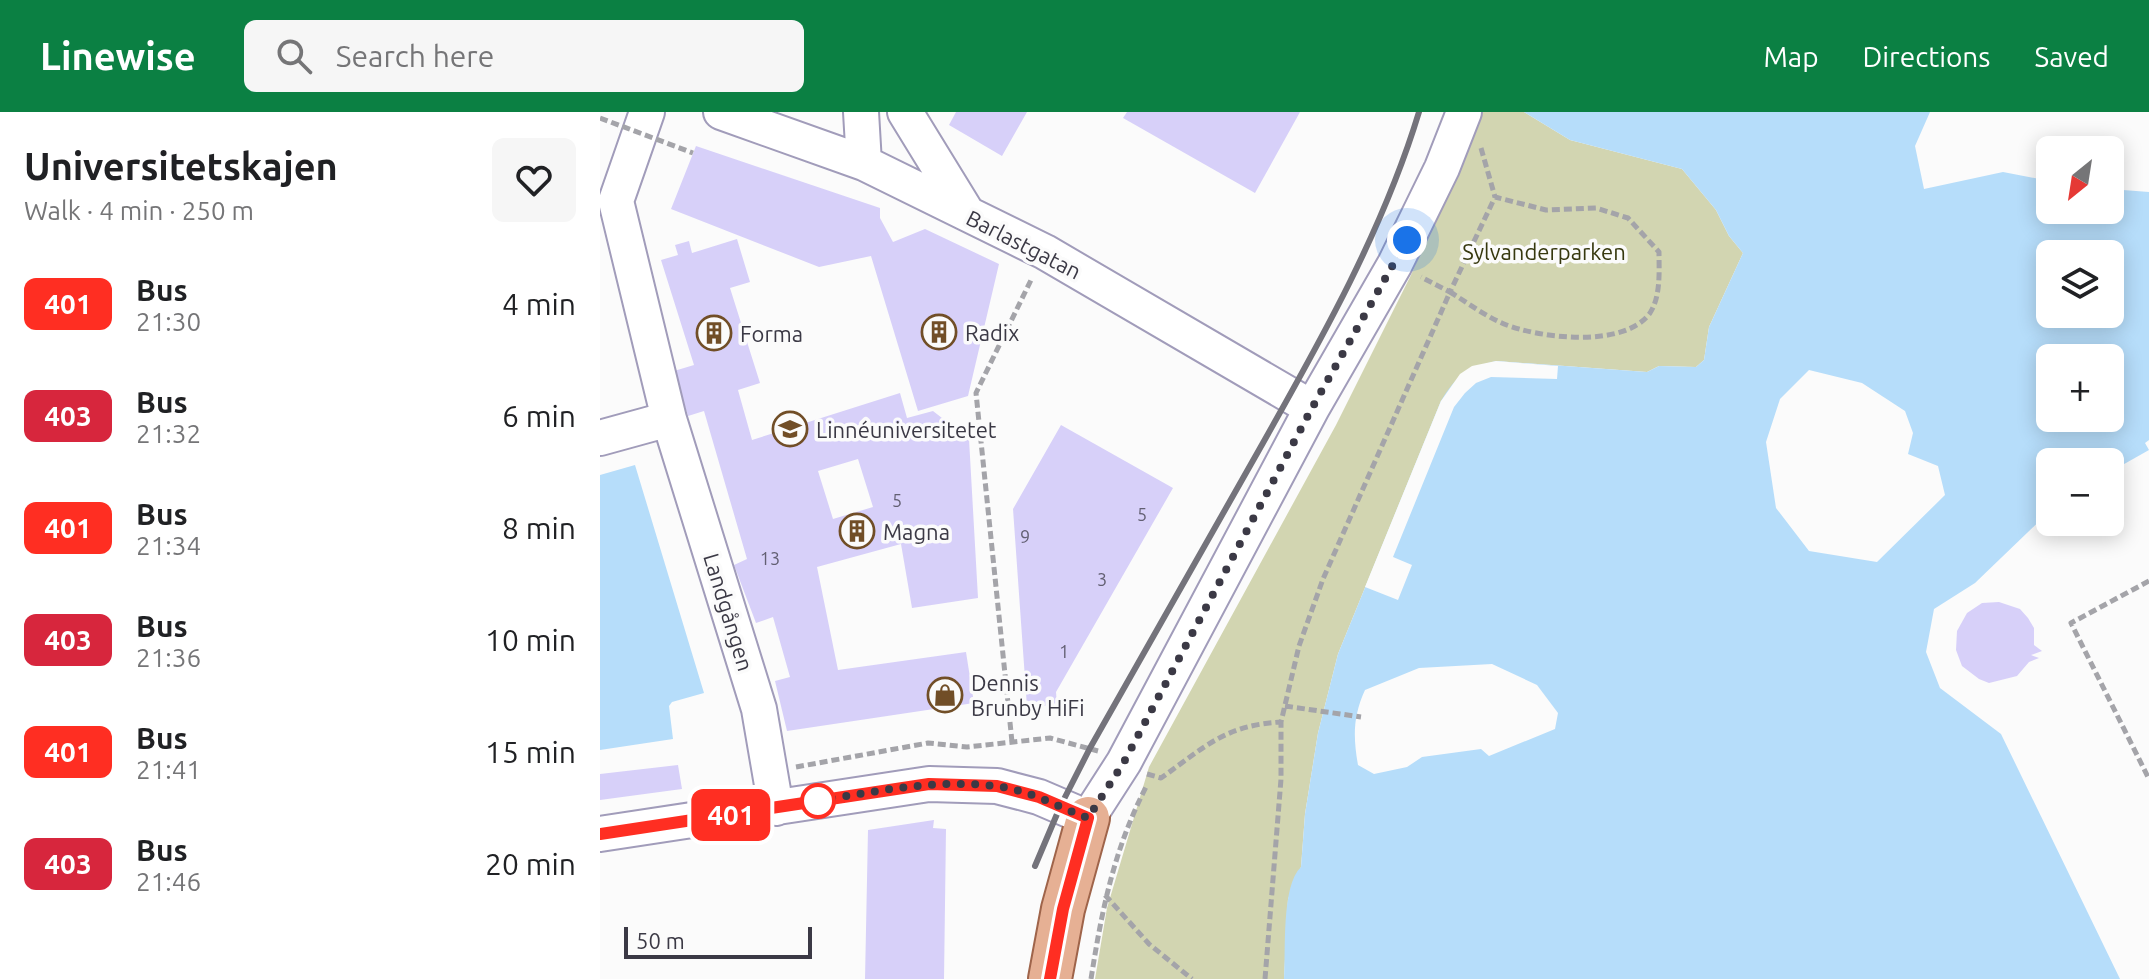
<!DOCTYPE html>
<meta charset="utf-8">
<style>
:root{--surface:#fff;--page:#f6f6f6;--text:#202124;--muted:#757577;--accent:#0b8043}
body{margin:0;font-family:Ubuntu,sans-serif;background:var(--page);color:var(--text);height:100vh;display:flex;flex-direction:column;font-size:30px;white-space:nowrap}
*{box-sizing:border-box;margin:0}
p{font-size:26px;color:var(--muted)}
.icon{flex:none;width:44px;height:44px;fill:none;stroke:currentColor;stroke-width:2;stroke-linecap:round;stroke-linejoin:round}
.map{position:relative;flex:1;overflow:hidden}
.panel{display:flex;flex-direction:column;background:var(--surface);width:600px}
.panel>*{flex:none}
.badge{padding:0 16px;border-radius:12px;font-size:28px;line-height:52px}
.needle{width:52px;rotate:210deg}
.fabs{position:absolute;left:1436px;top:24px;display:grid;gap:16px}
.fabs a{display:grid;place-items:center;width:88px;height:88px;border-radius:12px;background:var(--surface);box-shadow:0 4px 20px #0003;font-size:40px}
.scale{position:absolute;left:24px;bottom:20px;width:188px;box-sizing:border-box;padding-left:8px;border:4px solid #3b3945;border-top:0;font-size:22px;line-height:28px;white-space:nowrap;color:#3b3945;-webkit-text-stroke:6px #fbfbfb;paint-order:stroke}
.you{position:absolute;width:40px;height:40px;margin:-20px;border:6px solid #fff;border-radius:50%;background:#1a73e8;box-shadow:0 0 0 12px #1a73e833}
.map>.badge{position:absolute;translate:-50% -50%;box-shadow:0 0 0 4px #fff}
.round{display:grid;place-items:center;flex:none;width:84px;height:84px;border-radius:12px;background:var(--page)}
.overview{display:flex;align-items:center;justify-content:space-between;height:136px;padding:0 24px}
h1{font-size:38px;font-weight:700;line-height:60px}
ul{padding:0;list-style:none}
li{display:flex;align-items:center;gap:24px;height:112px;padding:0 24px}
li div{flex:1}
li b{display:block;font-size:30px}
li em{font-style:normal}
li .badge{min-width:88px;font-weight:700;text-align:center}
header{display:flex;align-items:center;gap:48px;box-sizing:border-box;height:112px;padding:0 40px;background:var(--accent);color:#fff}
header strong{font-size:38px}
nav{display:flex;gap:44px;margin-inline-start:auto;font-size:28px}
.search{width:560px;height:72px;background:var(--page);display:flex;align-items:center;gap:20px;box-sizing:border-box;padding:0 28px;border-radius:12px;color:var(--muted);font-size:30px}
main{display:flex;flex:1;min-height:0}
.map>svg:first-child{display:block}
.green{fill:#d2d5b1}
.water{fill:#b6ddfa;fill-rule:evenodd}
.pier{fill:#fbfbfb}
.building{fill:#d7d0f9;fill-rule:evenodd}
.lines{fill:none;stroke-linecap:round;stroke-linejoin:round}
.minor-casing{stroke:#a19cba;stroke-width:38}
.major-casing{stroke:#9f644a;stroke-width:46}
.path{stroke:#a4a4a9;stroke-width:5;stroke-dasharray:8 4;stroke-linecap:butt}
.minor{stroke:#fff;stroke-width:34}
.major{stroke:#e6b094;stroke-width:42}
.rail{stroke:#74737b;stroke-width:6}
.path-bridge{stroke:#a4a4a9;stroke-width:5;stroke-dasharray:8 4;stroke-linecap:butt}
.line-casing{stroke:#fff;stroke-width:18}
.line{stroke:#ff2e22;stroke-width:12}
.walk{stroke:#3b3945;stroke-width:8;stroke-dasharray:0 14.4}
.stop-dot{fill:#fff;stroke:#ff2e22;stroke-width:4}
.labels{text-anchor:middle;dominant-baseline:central;stroke-width:7;stroke-linejoin:round;paint-order:stroke}
.number-label{font-size:18px;fill:#625f72}
.street-label{font-size:22px;fill:#3b3945;stroke:#fbfbfb}
.park-label{font-size:22px;fill:#36380e;stroke:#fbfbfb}
.poi-label{font-size:22px;fill:#3b3945;stroke:#fbfbfb;text-anchor:start}
</style>
<header>
<strong>Linewise</strong>
<div class="search"><svg class="icon" aria-label="search" viewBox="0 0 24 24"><circle cx="10" cy="10" r="6"/><path d="M15 15l6 6"/></svg>Search here</div>
<nav><a>Map</a><a>Directions</a><a>Saved</a></nav>
</header>
<main>
<section class="panel">
<div class="overview"><div><h1>Universitetskajen</h1><p>Walk · 4 min · 250 m</p></div><a class="round"><svg class="icon" aria-label="heart" viewBox="0 0 24 24"><path d="M12 20l-8-8c-3-5 5-10 8-4 3-6 11-1 8 4z"/></svg></a></div>
<ul>
<li><span class="badge" style="background:#ff2e22;color:#fff">401</span><div><b>Bus</b><p>21:30</p></div><em>4 min</em></li>
<li><span class="badge" style="background:#d7263d;color:#fff">403</span><div><b>Bus</b><p>21:32</p></div><em>6 min</em></li>
<li><span class="badge" style="background:#ff2e22;color:#fff">401</span><div><b>Bus</b><p>21:34</p></div><em>8 min</em></li>
<li><span class="badge" style="background:#d7263d;color:#fff">403</span><div><b>Bus</b><p>21:36</p></div><em>10 min</em></li>
<li><span class="badge" style="background:#ff2e22;color:#fff">401</span><div><b>Bus</b><p>21:41</p></div><em>15 min</em></li>
<li><span class="badge" style="background:#d7263d;color:#fff">403</span><div><b>Bus</b><p>21:46</p></div><em>20 min</em></li>
</ul>
</section>
<div class="map">
<svg width="1549" height="867" viewBox="0 0 1549 867">
<rect width="100%" height="100%" fill="#fbfbfb"/>
<!-- green -->
<path class="green" d="M882 0H924L970 28 1082 57 1116 98 1129 124 1143 141 1109 215 1104 248 1096 255 1059 254 1047 260 896 249 841 289 738 542 718 621 705 702 701 755 688 787 684 867H495L507 796 549 655 736 313 811 163Z"/>
<!-- water -->
<path class="water" d="M924 0H1330L1315 34 1324 77 1403 60 1450 69V98H1510V77L1549 80V328L1545 331 1549 338 1510 360V350H1450V399L1375 471 1334 497 1326 540 1340 576 1401 622 1520 867H684C686 839 681 774 701 755L705 702 718 621 738 542 841 289C856 264 868 255 896 249L1047 260 1059 254 1096 255 1104 248 1109 215 1143 141 1129 124 1116 98 1082 57 970 28ZM1450 142H1510V202H1450ZM1450 246H1510V306H1450ZM1209 258 1262 271 1305 299 1313 321 1308 342 1338 354 1345 383 1277 450 1209 439 1176 396 1166 330 1180 287ZM892 552 937 573 958 601 955 617 889 644 881 637 822 645 807 655 774 662 758 653C753 625 753 604 765 578L819 556Z
M35 353 104 581 72 590 69 594 73 627 0 638V363Z"/>
<!-- pier -->
<path class="pier" d="M896 249 958 254 957 267 891 265 876 271 865 281 854 295 793 445 812 453 798 488 765 475 841 289 860 262 872 254Z"/>
<!-- building -->
<path class="building" d="M356 0H427L402 44 349 13Z
M527 0H700L655 81 523 6Z
M96 34 280 96V106L293 130 325 117 399 152 368 284 318 299 271 144 219 155 71 97Z
M137 127 150 170 130 176 160 271 138 278 152 328 300 281 307 306 333 299 369 327 378 486 312 496 301 432 217 455 238 558 366 540 374 591 187 619 175 569 190 565 173 505 156 511 134 453 147 447 104 299 88 304 74 259 94 253 61 148 78 143 75 133 89 129 92 141ZM258 347 273 395 233 407 218 359Z
M461 313 573 376 456 580 457 593 427 595 413 397Z
M1399 490 1420 497 1428 506 1434 516V533L1442 539 1431 543 1439 546 1429 550 1417 564 1389 571 1379 567 1362 554 1356 538 1357 519 1367 501 1382 491Z
M78 653 82 677 0 688V662Z
M334 708 333 716 346 717 344 867H265L268 718Z"/>
<g class="lines">
<!-- minor casing -->
<g class="minor-casing">
<path id="minor" d="M47 0 16 89 69 307 159 597 176 696
M121 0 264 51 445 140 712 296
M261 0 264 51
M305 0 367 101
M0 326 69 307
M0 722 329 672 397 674 439 685 488 706 524 650 712 296 795 152 842 56 864 0"/>
</g>
<!-- major casing -->
<g class="major-casing">
<path id="major" d="M450 867 463 797 488 706"/>
</g>
<!-- path -->
<path class="path" d="M881 36 895 85
M1549 469 1471 511 1549 667
M685 594 761 605
M412 630 376 281 432 166
M196 655 328 631 367 635 450 626 498 639
M547 662 561 666C605 635 625 613 681 610
M505 783 549 832 592 867
M491 867C502 797 514 737 547 673
M665 867 681 667V610L699 534 723 467 850 180C868 191 885 204 904 212 939 226 1024 237 1050 201 1061 184 1059 159 1059 140L1028 106 996 96 946 98 895 85 850 180 821 165"/>
<!-- minor -->
<use href="#minor" class="minor"/>
<!-- major -->
<use href="#major" class="major"/>
<!-- rail -->
<path class="rail" d="M435 754 460 695 490 636C545 539 600 442 655 345 717 235 782 122 819 0"/>
<!-- path-bridge -->
<path class="path-bridge" d="M0 6 93 41"/>
</g>
<g class="lines">
<!-- line casing -->
<g class="line-casing">
<path id="line" d="M0 722 329 672 397 674 439 685 488 706 463 797 450 867"/>
</g>
<!-- line -->
<use href="#line" class="line"/>
<!-- walk -->
<path class="walk" d="M218 689C276 679 336 667 395 674 427 677 458 695 488 706L524 650 712 296 807 128"/>
</g>
<!-- icons -->
<defs>
<g id="building-ring" transform="scale(1.8)"><circle r="9.5" fill="#fbfbfb" stroke="#714e27" stroke-width="1.5"/><path d="M-4-6H4V6H1V3H-1V6H-4ZM-2.5-4.3h1.7v1.8h-1.7ZM.8-4.3h1.7v1.8H.8ZM-2.5-1h1.7V.8h-1.7ZM.8-1h1.7V.8H.8Z" fill="#714e27"/></g>
<g id="university-ring" transform="scale(1.8)"><circle r="9.5" fill="#fbfbfb" stroke="#714e27" stroke-width="1.5"/><path d="M0-5L7-2L0 1L-7-2ZM-4 1L0 2.5L4 1V4Q0 6-4 4Z" fill="#714e27"/></g>
<g id="shop-ring" transform="scale(1.8)"><circle r="9.5" fill="#fbfbfb" stroke="#714e27" stroke-width="1.5"/><path d="M-5-2.5h2.3a2.7 3.5 0 0 1 5.4 0H5L5.5 6h-11ZM-1.5-2.5h3a1.5 2.3 0 0 0-3 0Z" fill="#714e27"/></g>
</defs>
<g fill-rule="evenodd">
<use href="#building-ring" x="339" y="220"/>
<use href="#building-ring" x="114" y="221"/>
<use href="#university-ring" x="190" y="317"/>
<use href="#building-ring" x="257" y="419"/>
<use href="#shop-ring" x="345" y="583"/>
</g>
<!-- markers -->
<circle class="stop-dot" cx="218" cy="689" r="16"/>
<g class="labels">
<!-- number labels -->
<g class="number-label">
<text x="297" y="388">5</text>
<text x="542" y="402">5</text>
<text x="425" y="424">9</text>
<text x="170" y="446">13</text>
<text x="502" y="467">3</text>
<text x="464" y="539">1</text>
</g>
<!-- street labels -->
<g class="street-label">
<text transform="translate(424 132) rotate(27)">Barlastgatan</text>
<text transform="translate(129 500) rotate(73)">Landgången</text>
</g>
<!-- park labels -->
<g class="park-label">
<text x="944" y="139">Sylvanderparken</text>
</g>
<!-- poi labels -->
<g class="poi-label">
<text x="365" y="220">Radix</text>
<text x="140" y="221">Forma</text>
<text x="216" y="317">Linnéuniversitetet</text>
<text x="283" y="419">Magna</text>
<text x="371" y="570">Dennis<tspan x="371" dy="25">Brunby HiFi</tspan></text>
</g>
</g>
</svg>
<div class="fabs">
<a><svg class="needle" viewBox="-14 -14 28 28"><path d="M0-13l5 13h-10z" fill="#e53935"/><path d="M0 13l5-13h-10z" fill="#757577"/></svg></a>
<a><svg class="icon" aria-label="layers" viewBox="0 0 24 24"><path d="M12 4l9 5-9 5-9-5zM3 14l9 5 9-5"/></svg></a>
<a>+</a>
<a>−</a>
</div>
<div class="scale">50 m</div>
<div class="you" style="left:807px;top:128px"></div>
<b class="badge" style="left:131px;top:703px;background:#ff2e22;color:#fff">401</b>
</div>
</main>
